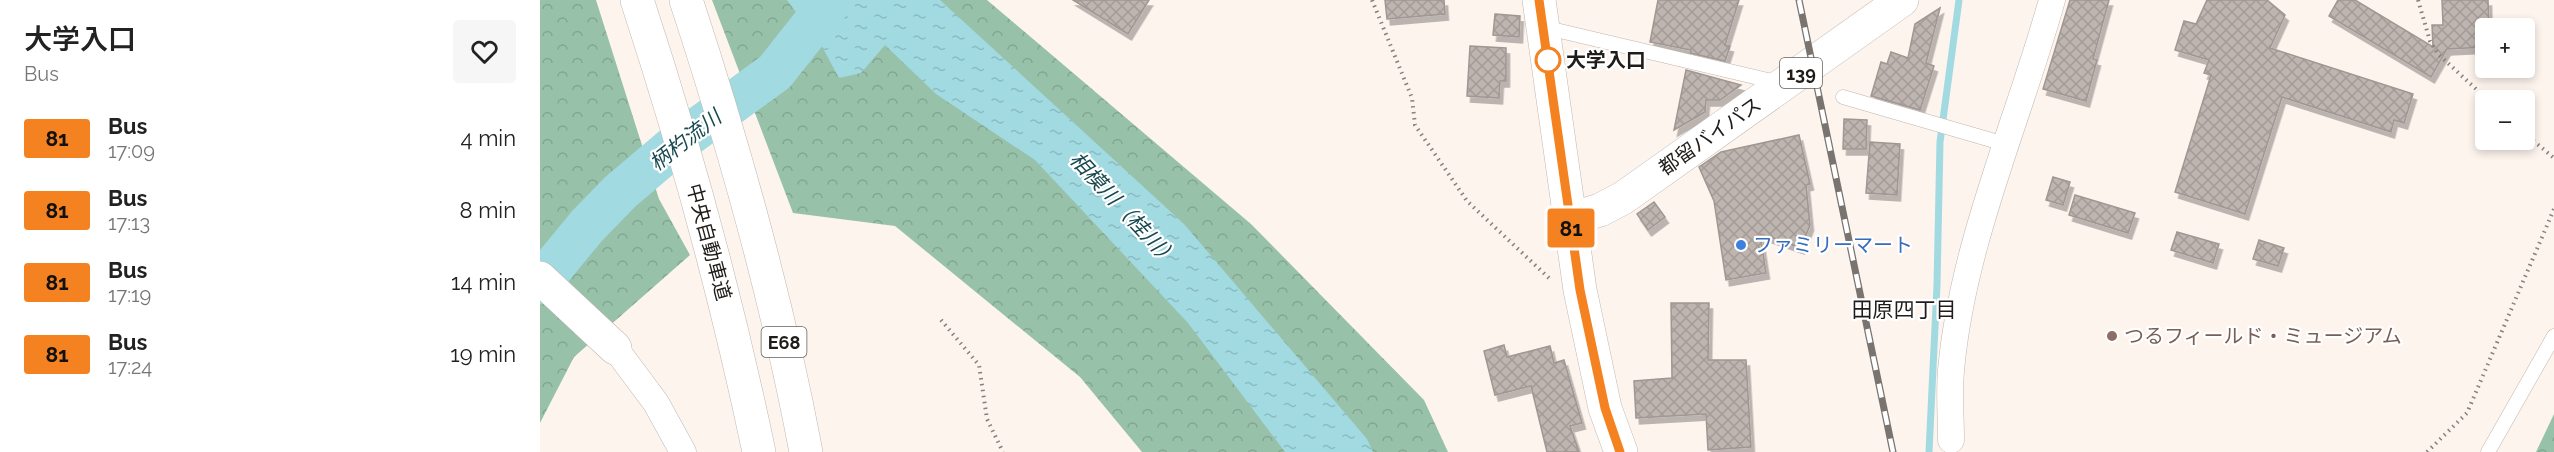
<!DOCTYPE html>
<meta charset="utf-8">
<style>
:root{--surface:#fff;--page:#f6f6f6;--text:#222;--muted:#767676}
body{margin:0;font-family:Raleway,"Noto Sans JP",sans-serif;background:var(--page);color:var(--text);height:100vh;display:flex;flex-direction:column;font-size:22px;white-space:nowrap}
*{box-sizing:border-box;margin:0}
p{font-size:20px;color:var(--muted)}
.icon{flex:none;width:33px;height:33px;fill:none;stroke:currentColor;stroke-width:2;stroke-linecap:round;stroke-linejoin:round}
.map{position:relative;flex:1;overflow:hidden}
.panel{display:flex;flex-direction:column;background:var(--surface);width:540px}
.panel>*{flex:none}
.badge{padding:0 12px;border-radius:4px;font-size:21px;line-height:39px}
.fabs{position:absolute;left:1935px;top:18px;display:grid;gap:12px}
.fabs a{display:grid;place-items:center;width:60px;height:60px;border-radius:6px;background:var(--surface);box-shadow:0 3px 9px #0003;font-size:30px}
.map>.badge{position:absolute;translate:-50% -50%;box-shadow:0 0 0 3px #fff}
.round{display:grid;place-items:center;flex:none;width:63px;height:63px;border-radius:6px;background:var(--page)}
.headline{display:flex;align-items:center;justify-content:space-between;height:102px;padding:0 24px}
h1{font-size:28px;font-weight:600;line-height:45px}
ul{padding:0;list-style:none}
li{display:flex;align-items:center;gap:18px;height:72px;padding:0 24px}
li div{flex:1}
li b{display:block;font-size:22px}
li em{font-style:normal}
li .badge{min-width:66px;font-weight:700;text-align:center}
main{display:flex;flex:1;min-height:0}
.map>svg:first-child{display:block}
.forest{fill:url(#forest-crowns)}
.water{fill:url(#water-ripples)}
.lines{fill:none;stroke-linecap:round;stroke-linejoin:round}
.stream{stroke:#a2dae2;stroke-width:7}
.river{stroke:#a2dae2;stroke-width:42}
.building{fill:url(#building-cross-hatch);stroke:#a09792;stroke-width:1.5;filter:url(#shadow)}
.lane-casing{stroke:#bfb6b0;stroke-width:15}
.street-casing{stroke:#bfb6b0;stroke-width:27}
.secondary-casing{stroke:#bfb6b0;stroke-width:34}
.highway-casing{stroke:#bfb6b0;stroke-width:34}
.path{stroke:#86807c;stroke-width:4;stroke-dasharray:1.5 4.5;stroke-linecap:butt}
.lane{stroke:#fff;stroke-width:14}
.street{stroke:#fff;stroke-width:26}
.secondary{stroke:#fff;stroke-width:33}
.highway{stroke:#fff;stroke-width:33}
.rail-casing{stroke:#797470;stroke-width:7}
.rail{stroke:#fff;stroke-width:4.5;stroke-dasharray:14;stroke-linecap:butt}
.line-casing{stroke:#fff;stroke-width:14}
.line{stroke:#f58220;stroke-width:9}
.stop-dot{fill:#fff;stroke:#f58220;stroke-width:3}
.shop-dot{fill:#3f7fe0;stroke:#fff;stroke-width:2}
.education-dot{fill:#8d6e63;stroke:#fff;stroke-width:2}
.labels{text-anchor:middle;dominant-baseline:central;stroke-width:4.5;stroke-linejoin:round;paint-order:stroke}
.shield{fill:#fff;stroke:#62605f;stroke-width:1.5}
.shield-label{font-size:18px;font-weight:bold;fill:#1f1c1a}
.stop-label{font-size:20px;font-weight:bold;fill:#1f1c1a;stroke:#fff;text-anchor:start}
.street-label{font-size:20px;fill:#1f1c1a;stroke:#fff}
.shop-label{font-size:20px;fill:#366cbe;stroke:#fff;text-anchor:start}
.education-label{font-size:20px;fill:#785e54;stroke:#fff;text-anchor:start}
.water-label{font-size:21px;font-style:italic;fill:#194a50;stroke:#fff}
.neighbourhood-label{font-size:21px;fill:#1f1c1a;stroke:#fff}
</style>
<main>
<section class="panel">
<div class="headline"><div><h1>大学入口</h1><p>Bus</p></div><a class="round"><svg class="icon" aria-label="heart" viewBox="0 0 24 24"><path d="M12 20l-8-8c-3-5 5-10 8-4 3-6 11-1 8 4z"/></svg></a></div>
<ul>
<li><span class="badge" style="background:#f58220;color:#111">81</span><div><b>Bus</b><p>17:09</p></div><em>4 min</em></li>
<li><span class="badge" style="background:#f58220;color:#111">81</span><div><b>Bus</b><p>17:13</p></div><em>8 min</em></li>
<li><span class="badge" style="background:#f58220;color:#111">81</span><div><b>Bus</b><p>17:19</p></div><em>14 min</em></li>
<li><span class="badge" style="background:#f58220;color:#111">81</span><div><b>Bus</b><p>17:24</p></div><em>19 min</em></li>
</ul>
</section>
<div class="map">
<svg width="2014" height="452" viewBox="0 0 2014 452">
<defs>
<pattern id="forest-crowns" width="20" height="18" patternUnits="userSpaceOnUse" patternTransform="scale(1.5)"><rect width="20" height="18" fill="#97c2a9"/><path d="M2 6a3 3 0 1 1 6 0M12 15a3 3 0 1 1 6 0" fill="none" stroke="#82a691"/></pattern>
<pattern id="water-ripples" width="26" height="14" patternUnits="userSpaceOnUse" patternTransform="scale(1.5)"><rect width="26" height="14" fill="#a2dae2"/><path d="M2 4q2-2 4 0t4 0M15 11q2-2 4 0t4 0" fill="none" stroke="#8bbac1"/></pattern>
<pattern id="building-cross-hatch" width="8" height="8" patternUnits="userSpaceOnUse" patternTransform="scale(1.5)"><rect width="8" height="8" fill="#beb5b0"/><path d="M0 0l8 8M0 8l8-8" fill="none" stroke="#a39b97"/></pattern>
<filter id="shadow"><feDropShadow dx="3.5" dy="6" stdDeviation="0" flood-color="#0004"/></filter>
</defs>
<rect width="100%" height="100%" fill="#fdf4ee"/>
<!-- forest -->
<path class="forest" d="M0 0H56L119 199 150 255 34 357 0 423Z
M172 0H447L711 224 884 400 908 452H602L540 377 355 226 253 213Z
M2014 414V452H1996Z"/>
<!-- water -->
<path class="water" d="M247 0H400L644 224 827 439 833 452H745L648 323 495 160 396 94 345 45 321 73 299 78 285 52Z"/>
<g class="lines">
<!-- stream -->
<path class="stream" d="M1389 452 1397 285 1400 142 1419 0"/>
<!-- river -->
<path class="river" d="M0 283 47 226 80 192 139 142 235 72 292 0"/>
</g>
<!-- building -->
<path class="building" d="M533 0H609L588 34Z
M845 0H904L905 14 847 19Z
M1118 0H1199L1185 45 1190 46 1185 61 1150 53 1151 50 1110 42Z
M1530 0H1569L1553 59 1557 60 1546 101 1503 89Z
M1667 0H1727L1745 15 1730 48 1873 94 1864 123 1854 120 1851 132 1742 97 1705 214 1635 192 1671 75 1664 73 1669 60 1635 50 1644 21 1656 24Z
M1798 0H1815L1893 47 1892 25H1903L1902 0H1948L1949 28H1946V47L1907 49 1891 77 1789 16Z
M1400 8 1386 63 1394 66 1380 110 1331 96 1341 62 1347 64 1351 52 1368 58 1375 24Z
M955 14 980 16 979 37 953 35Z
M930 46 966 48V81H960L959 98 927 96Z
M1146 70 1201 85 1180 100H1166L1165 112 1134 130Z
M1304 119 1327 120 1326 149H1303Z
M1259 135 1270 184 1266 185 1270 225 1261 248 1220 234 1226 273 1186 280 1174 201 1159 167 1181 152Z
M1330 142 1360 144 1357 195 1326 193Z
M1513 177 1530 182 1523 205 1506 200Z
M1535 195 1595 213 1588 233 1529 215Z
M1114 202 1125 217 1108 230 1097 214Z
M1637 232 1679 244 1673 263 1631 250Z
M1719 240 1744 248 1738 266 1713 259Z
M1131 303H1169L1168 360H1206L1211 447 1168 450 1166 414 1096 418 1094 381 1132 378Z
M964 345 967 357 1010 346 1014 363 1024 360 1042 423 1030 426 1039 452H1007L991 386 955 395 944 351Z"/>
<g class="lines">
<!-- lane casing -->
<g class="lane-casing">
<path id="lane" d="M1003 27 1240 83
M1303 97 1465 144
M1948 452 2014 336"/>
</g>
<!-- street casing -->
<g class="street-casing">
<path id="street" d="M75 348 116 403 143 452
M1411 440C1411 417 1409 394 1411 371 1422 244 1478 122 1512 0"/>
</g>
<!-- secondary casing -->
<g class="secondary-casing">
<path id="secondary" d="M0 278 75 348"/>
</g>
<!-- highway casing -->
<g class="highway-casing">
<path id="highway" d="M97 0C146 149 187 299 219 452
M146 0C195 149 237 298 266 452
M999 0 1040 290 1065 408 1081 452
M1030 219 1060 210 1083 198 1362 0"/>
</g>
<!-- path -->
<path class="path" d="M832 0 872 98 875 125 927 201 1011 280
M1878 0 1890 41 1898 54 1948 100
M1984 133 2014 158
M401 320 439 365 447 419 463 452
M1887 452 1927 413 2014 209"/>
<!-- lane -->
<use href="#lane" class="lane"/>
<!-- street -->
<use href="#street" class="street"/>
<!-- secondary -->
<use href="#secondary" class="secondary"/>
<!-- highway -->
<use href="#highway" class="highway"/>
<!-- rail casing -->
<g class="rail-casing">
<path id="rail" d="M1259 0 1353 452"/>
</g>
<!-- rail -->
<use href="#rail" class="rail"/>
</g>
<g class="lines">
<!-- line casing -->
<g class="line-casing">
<path id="line" d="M999 0 1040 290 1065 408 1080 452"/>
</g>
<!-- line -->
<use href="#line" class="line"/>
</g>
<!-- markers -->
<circle class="stop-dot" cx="1008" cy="60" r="12"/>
<circle class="shop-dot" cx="1201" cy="245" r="6"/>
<circle class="education-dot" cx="1572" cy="336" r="6"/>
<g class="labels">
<!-- shield labels -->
<g class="shield">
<rect x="1240" y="58" width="42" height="30" rx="4.5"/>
<rect x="221.5" y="327" width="45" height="30" rx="4.5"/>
</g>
<g class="shield-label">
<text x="1261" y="73">139</text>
<text x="244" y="342">E68</text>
</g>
<!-- stop labels -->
<g class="stop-label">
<text x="1026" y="60">大学入口</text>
</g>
<!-- street labels -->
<g class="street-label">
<text transform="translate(1170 136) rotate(-35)">都留バイパス</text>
<text transform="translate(169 242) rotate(75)">中央自動車道</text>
</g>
<!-- shop labels -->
<g class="shop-label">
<text x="1213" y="245">ファミリーマート</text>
</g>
<!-- education labels -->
<g class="education-label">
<text x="1584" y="336">つるフィールド・ミュージアム</text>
</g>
<!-- water labels -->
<g class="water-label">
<text transform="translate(145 140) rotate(-38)">柄杓流川</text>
<text transform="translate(584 209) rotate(47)">相模川（桂川）</text>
</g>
<!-- neighbourhood labels -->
<g class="neighbourhood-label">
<text x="1364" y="309">田原四丁目</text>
</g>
</g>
</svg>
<div class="fabs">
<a>+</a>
<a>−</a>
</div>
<b class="badge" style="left:1031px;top:228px;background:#f58220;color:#111">81</b>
</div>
</main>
